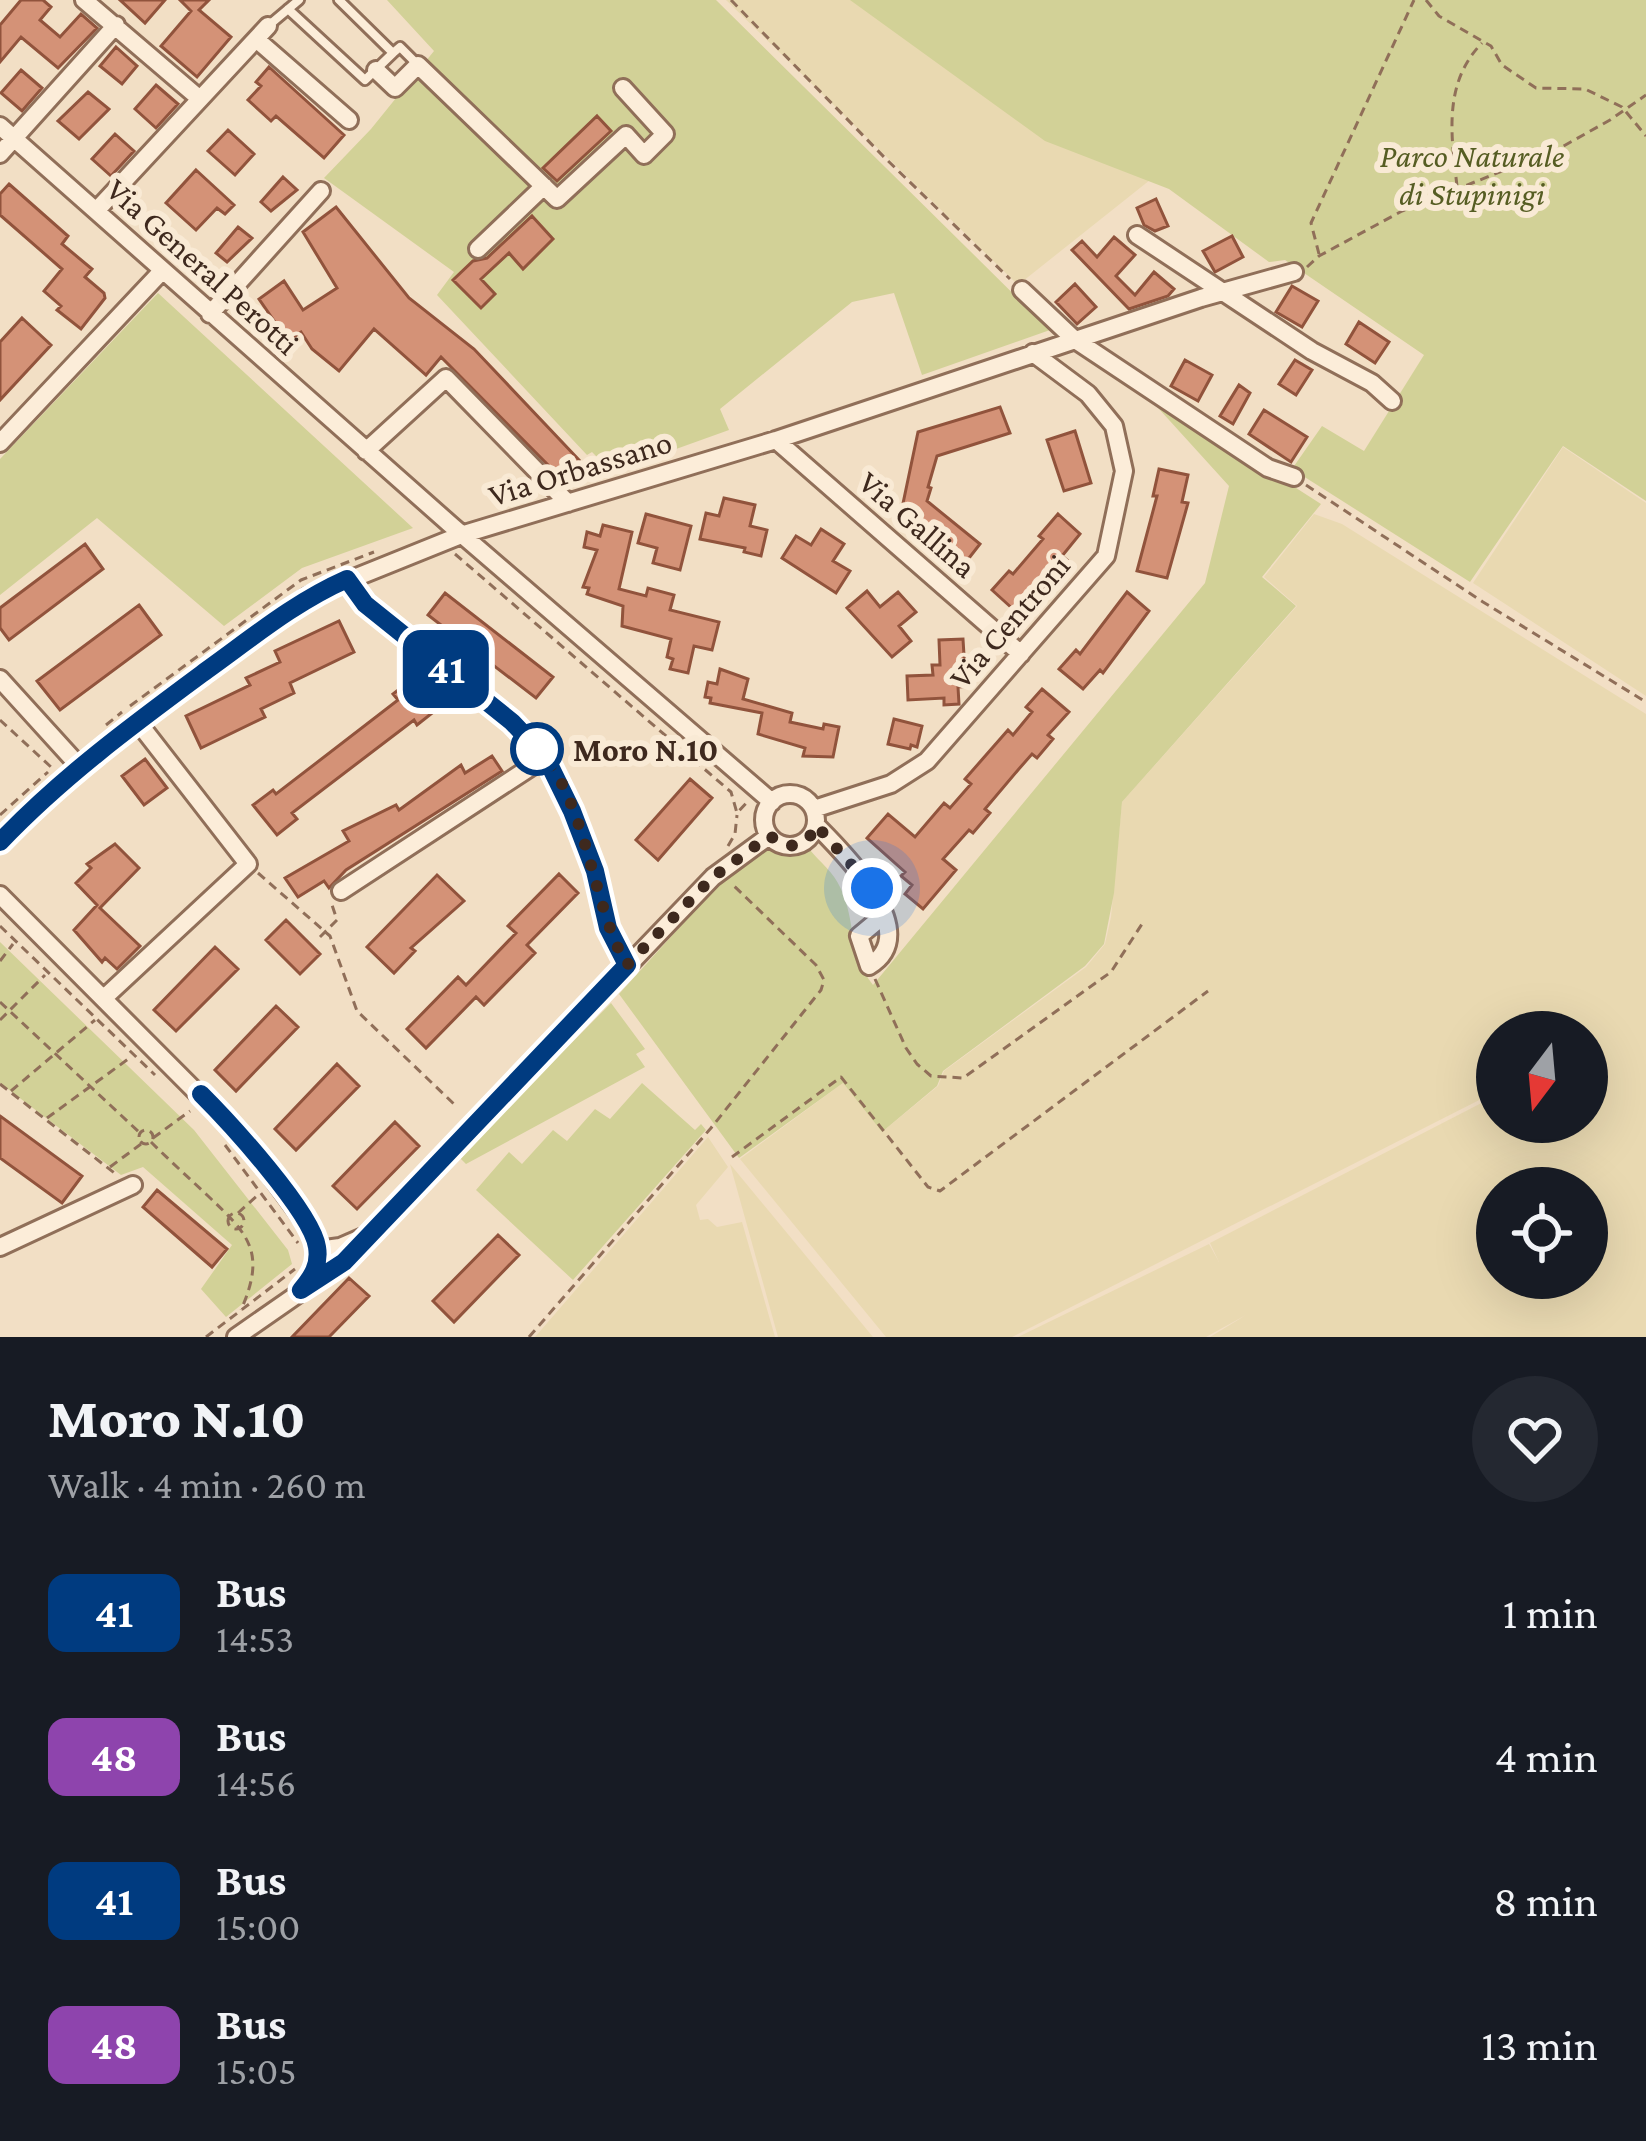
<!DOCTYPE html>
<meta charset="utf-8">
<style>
:root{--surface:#171b24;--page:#242831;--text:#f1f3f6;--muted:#9ea1a6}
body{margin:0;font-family:"Crimson Pro",serif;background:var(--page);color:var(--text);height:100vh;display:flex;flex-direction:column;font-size:45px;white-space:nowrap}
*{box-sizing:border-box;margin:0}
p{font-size:39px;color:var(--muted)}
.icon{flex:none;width:66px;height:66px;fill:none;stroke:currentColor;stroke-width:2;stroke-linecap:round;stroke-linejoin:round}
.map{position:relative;height:1337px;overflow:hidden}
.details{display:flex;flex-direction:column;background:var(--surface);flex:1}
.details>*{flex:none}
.badge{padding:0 24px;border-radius:18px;font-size:42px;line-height:78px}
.needle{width:78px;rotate:196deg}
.tools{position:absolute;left:1476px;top:1011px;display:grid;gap:24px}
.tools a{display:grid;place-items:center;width:132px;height:132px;border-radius:50%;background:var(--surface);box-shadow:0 12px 48px #0002;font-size:60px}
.you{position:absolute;width:60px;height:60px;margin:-30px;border:9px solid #fff;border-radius:50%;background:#1a73e8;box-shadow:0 0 0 18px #1a73e833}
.map>.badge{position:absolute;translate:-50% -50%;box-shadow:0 0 0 6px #fff}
.round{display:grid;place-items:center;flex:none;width:126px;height:126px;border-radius:63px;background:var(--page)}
.headline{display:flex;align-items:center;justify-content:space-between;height:204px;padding:0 48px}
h1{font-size:57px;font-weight:800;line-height:90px}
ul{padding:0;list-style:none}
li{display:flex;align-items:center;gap:36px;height:144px;padding:0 48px}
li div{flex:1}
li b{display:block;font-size:45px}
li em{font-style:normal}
li .badge{min-width:132px;font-weight:700;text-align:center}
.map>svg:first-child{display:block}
.farmland{fill:#e9d9b1;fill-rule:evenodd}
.green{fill:#d2d197}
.building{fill:#d49277;stroke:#91533c;stroke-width:3}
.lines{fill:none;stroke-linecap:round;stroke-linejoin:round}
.lane-casing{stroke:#906f59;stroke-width:14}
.street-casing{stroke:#906f59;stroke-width:22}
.path{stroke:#906f59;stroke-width:3;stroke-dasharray:9 6;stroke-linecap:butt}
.lane{stroke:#fcedd9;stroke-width:8}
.street{stroke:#fcedd9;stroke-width:16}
.line-casing{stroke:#fff;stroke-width:27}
.line{stroke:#003b80;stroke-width:18}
.walk{stroke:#3e291e;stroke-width:12;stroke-dasharray:0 21.6}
.stop-dot{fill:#fff;stroke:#003b80;stroke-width:6}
.labels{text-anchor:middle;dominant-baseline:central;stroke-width:12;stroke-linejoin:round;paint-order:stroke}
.park-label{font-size:33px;font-style:italic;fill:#565d23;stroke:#f9ead5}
.street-label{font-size:33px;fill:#3e291e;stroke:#f9ead5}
.stop-label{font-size:33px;font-weight:bold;fill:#3e291e;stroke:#f9ead5;text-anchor:start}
</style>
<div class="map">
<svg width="1646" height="1337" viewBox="0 0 1646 1337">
<rect width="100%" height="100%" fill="#f2dfc5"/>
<!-- farmland -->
<path class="farmland" d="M726 0H871L1150 180 1018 285Z
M1563 447 1646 503V696L1473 583Z
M1314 514 1342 524 1646 714V1337H1210L1246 1315 1206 1337H1018L1209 1244 1219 1262 1210 1243 1497 1095V1122H1587V1080L1595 1081 1587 1078V1032H1497V1091L1012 1337H886L740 1159 843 1083 882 1132 938 1086 944 1071 1086 967 1105 944 1111 917 1122 802 1297 606 1264 577ZM1497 1188H1587V1278H1497Z
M708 1137 728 1167 696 1205 700 1220 708 1219 717 1227 742 1222 775 1337H535Z
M730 1164 873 1337H778Z"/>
<!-- green -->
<path class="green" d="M387 0H716L1050 330 922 375 894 293 852 302 720 409 729 430 612 472 592 452 587 455 437 295 454 272 324 178 371 129 434 51Z
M850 0H1646V501L1563 446 1470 582 1292 469 1322 426 1364 451 1424 355 1285 260 1269 262 1169 189 1045 141Z
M158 293 413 528 302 568 224 626 97 518 0 595V459Z
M1140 388 1321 504 1262 577 1296 606 1122 802 1114 893 1104 944 1085 966 943 1071 937 1086 882 1132 843 1083 739 1158 619 994 727 875 770 847 793 855 810 850C820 862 834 873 840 887 857 922 847 952 873 985L1205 583 1229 486Z
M0 942 194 1130 288 1250 292 1264 226 1317 201 1289 232 1245 143 1167 121 1175 0 1083Z
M611 1003 645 1049 636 1054 645 1067 466 1164 459 1157Z
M642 1083 695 1130 701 1124 706 1130 573 1280 476 1190 509 1152 522 1164 553 1130 567 1141 595 1109 610 1119Z"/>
<!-- building -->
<path class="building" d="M21 0H43L51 7 40 20 60 37 81 14 97 28 58 68 21 37 0 62V25Z
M120 0H165L145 23Z
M180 0H209L199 10 231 37 197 77 161 46 191 11Z
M116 47 137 66 122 84 100 66Z
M269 67 344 135 324 158 276 116 271 121 248 100 261 86 256 82Z
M21 70 42 88 22 111 1 93Z
M156 85 178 104 156 128 135 109Z
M88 92 109 109 79 139 58 121Z
M597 116 611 131 557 181 543 168Z
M228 130 254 154 235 175 208 151Z
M115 134 134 151 111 176 92 159Z
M196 170 234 205 225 214 217 208 196 230 166 203Z
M283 177 297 190 271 211 261 202Z
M9 184 68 236 62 244 92 269 85 277 104 293 105 298 81 329 57 310 61 306 44 291 62 269 0 215V194Z
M1156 199 1168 226 1155 231 1144 225 1137 208Z
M336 207 409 298 474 349 579 460 561 478 441 357 426 375 374 329 339 371 312 349 301 332 288 341 259 299 284 281 303 310 337 288 303 232Z
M532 216 553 239 523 269 509 253 481 279 495 294 481 308 453 280 473 261 487 258Z
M238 227 252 238 227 262 216 253Z
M1232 236 1243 257 1215 272 1203 251Z
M1114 237 1135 255 1116 276 1135 295 1154 272 1174 289 1168 296 1129 309 1072 250 1082 241 1097 257Z
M1075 284 1096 307 1077 324 1056 302Z
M1292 286 1318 301 1302 327 1276 312Z
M22 318 51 345 0 400V342Z
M1359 322 1389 342 1375 363 1346 344Z
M1185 360 1212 375 1198 401 1171 386Z
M1295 360 1312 370 1296 395 1279 384Z
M1239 385 1250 393 1233 424 1220 416Z
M1000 407 1010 433 937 456 928 487 931 488 927 501 980 544 962 567 901 513 918 432Z
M1264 410 1307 437 1291 462 1249 434Z
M1075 431 1091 483 1064 491 1047 440Z
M1159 469 1188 475 1182 502 1188 503 1167 578 1137 571 1157 496H1153Z
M724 498 755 505 750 526 767 530 761 556 744 552 745 548 700 539 706 513 719 516Z
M646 514 691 526 680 570 653 563 657 548 638 543Z
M1058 514 1080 534 1062 556 1067 560 1037 595 1032 590 1014 610 992 590 1009 571 1013 574 1043 539 1039 536Z
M603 525 632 532 619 589 646 596 648 588 674 595 670 610 719 622 712 650 694 646 688 673 670 669 673 659 667 657 671 639 622 626 623 606 587 594 589 588 583 587 597 550 584 547 587 532 600 536Z
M821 529 844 544 833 561 850 571 836 593 782 558 796 536 811 545Z
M85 544 103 569 9 640 0 628V608Z
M867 591 880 607 898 592 916 612 899 626 911 641 892 657 847 608Z
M1127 592 1149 611 1103 673 1100 670 1083 689 1059 669 1076 650 1080 654Z
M445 593 553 677 536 698 428 615Z
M139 605 161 635 60 710 37 681Z
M339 621 354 652 290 683 294 693 261 709 265 717 201 748 186 716 250 685 246 678 280 662 275 651Z
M963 639 965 672 972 671V686L958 687 959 704 944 705V698L908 700 907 676 933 675 932 665H940L939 640Z
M720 669 748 679 743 699 792 713 790 722 823 729 824 724 839 727 833 757 803 756 805 748 758 734 762 713 710 703 711 698 705 697 708 682 717 684Z
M412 679 436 710 417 725 414 720 292 813 297 819 277 835 253 805 273 790 276 794 398 700 393 694Z
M1042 689 1069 712 1048 735 1053 739 1037 758 1032 754 1018 770 985 809 990 813 973 833 969 830 943 859 956 870 923 909 905 894 912 885 901 876 905 872 867 838 888 814 915 837 944 803 950 808 971 784 965 779 1008 730 1013 735 1032 712 1026 707Z
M894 719 922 726 917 747 911 745 910 749 888 744Z
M492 756 502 771 346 870 329 888 324 881 298 897 285 878 349 841 343 831 396 805 399 810 461 765 465 773Z
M145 759 167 788 144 805 122 776Z
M690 779 712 798 658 860 636 840Z
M115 844 139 868 100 908 140 946 117 969 105 958 102 962 74 930 97 905 76 883 91 868 87 864Z
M559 874 578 893 527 945 535 953 484 1005 476 997 426 1048 407 1029 458 977 466 985 516 933 508 926Z
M437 875 464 901 411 948 415 951 394 973 367 947Z
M286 920 320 954 300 974 266 940Z
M215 947 238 969 176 1031 154 1010Z
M276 1006 298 1027 236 1091 215 1070Z
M337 1064 359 1086 296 1150 275 1129Z
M0 1116 82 1176 62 1203 0 1158Z
M395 1122 419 1146 357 1209 333 1186Z
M157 1190 227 1249 212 1267 143 1207Z
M498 1235 519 1255 454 1322 433 1301Z
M349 1278 369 1296 329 1337H292Z"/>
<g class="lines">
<!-- lane casing -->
<g class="lane-casing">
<path id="lane" d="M288 9 365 80 393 53 339 0
M268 26 299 0
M393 53 400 47 417 64"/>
</g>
<!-- street casing -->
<g class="street-casing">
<path id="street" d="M84 0 200 99
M256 39 349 120
M376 70 395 88 418 65 557 199 626 135 644 155 665 134 623 88
M0 126 452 526 772 802
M0 154 116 25
M96 211 268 26
M1137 235 1312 351 1372 383 1392 401
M478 249 544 186
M1022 290 1074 339 1268 468 1294 477
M210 314 321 191
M776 440 1021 654
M0 443 162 271
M366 451 446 378 568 503
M347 579 365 604 512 722 546 757 572 811 595 871 608 928 627 965
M0 679 79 766
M764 820a26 26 0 1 1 52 0a26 26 0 1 1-52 0Z
M814 809 891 784 927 761 1106 556 1124 471 1114 426 1088 394 1033 353
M816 825C844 853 925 933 869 966L859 936 883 916
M0 842 79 766 307 597 461 535 776 440 1201 298 1294 272
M341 891 546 757
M0 895 247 1143 314 1234 317 1264 307 1283
M104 998 248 864 137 721
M0 1247 133 1185
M318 1250 340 1247 363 1237
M236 1337 344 1262 713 877 769 836"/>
</g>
<!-- path -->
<path class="path" d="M731 0 885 158 1010 279
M1426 0 1439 16 1491 46 1502 65 1536 88 1585 89 1622 107 1646 136
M1457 186C1451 135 1443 83 1482 43
M1319 254 1311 223 1414 0
M1307 267 1319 256 1402 211 1560 148 1610 120 1646 95
M1306 485 1483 602 1646 702
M455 554 731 792 737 813 749 800
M130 706 301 580 374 552
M0 720 51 767
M106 725 122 712
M0 815 48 772
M728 846 735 834 737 815
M258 873 330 936 357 1011 455 1105
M0 926 155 1075
M320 937 337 920 332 905
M0 961 13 944
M875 979 906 1048 917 1064 931 1076 963 1078 1111 972 1142 924
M0 1002 140 1133
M0 1020 45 975
M0 1084 117 1175
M11 1091 95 1020
M47 1118 131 1057
M139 1137a7 7 0 1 1 14 0a7 7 0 1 1-14 0Z
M153 1138 190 1111
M151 1142C169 1160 188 1177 207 1195 248 1234 267 1251 241 1310
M225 1145 298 1243
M732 1157 841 1077 928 1187 940 1191 1208 991
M110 1167 141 1144
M238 1213 258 1195
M228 1221a8 8 0 1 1 16 0a8 8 0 1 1-16 0Z
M206 1337 295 1269
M529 1337 711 1128 821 990 824 980 816 965 731 883"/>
<!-- lane -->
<use href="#lane" class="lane"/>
<!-- street -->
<use href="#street" class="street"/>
</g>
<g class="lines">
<!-- line casing -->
<g class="line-casing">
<path id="line" d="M0 842C63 776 134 724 207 670 253 637 295 602 347 579L365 604 512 722 546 758 572 811 595 871 608 928 627 965 344 1262 301 1290C312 1277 320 1265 317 1247 312 1212 228 1121 201 1094"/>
</g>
<!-- line -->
<use href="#line" class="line"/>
<!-- walk -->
<path class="walk" d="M537 749C588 799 591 905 627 965L713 877 769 836 791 846 809 838 816 825 872 888"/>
</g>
<!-- markers -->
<circle class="stop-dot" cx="537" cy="749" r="24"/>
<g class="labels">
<!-- park labels -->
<g class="park-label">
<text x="1472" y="155">Parco Naturale<tspan x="1472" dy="38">di Stupinigi</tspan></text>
</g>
<!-- street labels -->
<g class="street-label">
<text transform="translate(203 266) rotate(42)">Via General Perotti</text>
<text transform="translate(580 468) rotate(-17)">Via Orbassano</text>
<text transform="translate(918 524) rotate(41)">Via Gallina</text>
<text transform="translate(1009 621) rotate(-49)">Via Centroni</text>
</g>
<!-- stop labels -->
<g class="stop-label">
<text x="573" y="749">Moro N.10</text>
</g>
</g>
</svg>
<div class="tools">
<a><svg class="needle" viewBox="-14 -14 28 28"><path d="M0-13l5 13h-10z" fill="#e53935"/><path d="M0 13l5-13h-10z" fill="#9ea1a6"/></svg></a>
<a><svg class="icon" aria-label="locate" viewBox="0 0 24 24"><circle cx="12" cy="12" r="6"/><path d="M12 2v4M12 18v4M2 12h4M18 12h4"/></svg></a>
</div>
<div class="you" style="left:872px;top:888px"></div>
<b class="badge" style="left:446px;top:669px;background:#003b80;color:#fff">41</b>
</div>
<section class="details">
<div class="headline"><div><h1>Moro N.10</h1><p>Walk · 4 min · 260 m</p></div><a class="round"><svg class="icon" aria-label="heart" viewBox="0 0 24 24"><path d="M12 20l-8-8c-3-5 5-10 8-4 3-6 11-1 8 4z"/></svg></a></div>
<ul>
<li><span class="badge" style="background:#003b80;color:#fff">41</span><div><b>Bus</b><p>14:53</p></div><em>1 min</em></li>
<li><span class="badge" style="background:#8e44ad;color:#fff">48</span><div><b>Bus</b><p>14:56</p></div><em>4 min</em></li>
<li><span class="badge" style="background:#003b80;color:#fff">41</span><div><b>Bus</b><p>15:00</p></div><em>8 min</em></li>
<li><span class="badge" style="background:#8e44ad;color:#fff">48</span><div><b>Bus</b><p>15:05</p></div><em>13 min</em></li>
</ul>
</section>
